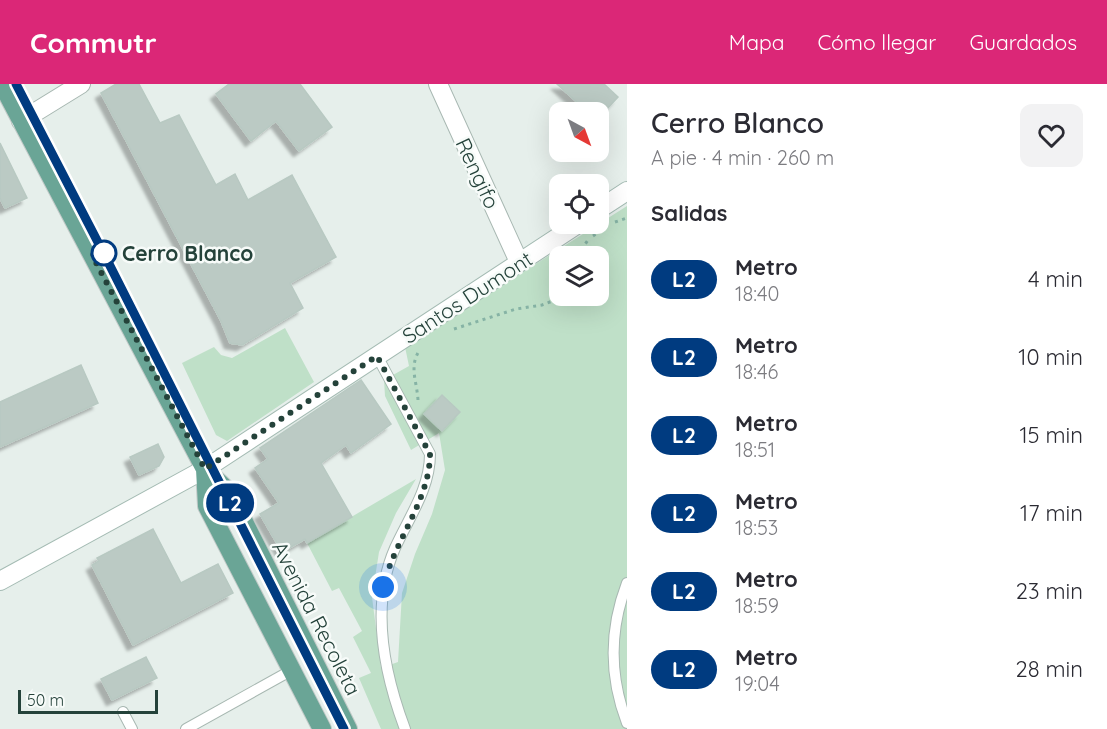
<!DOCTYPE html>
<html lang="es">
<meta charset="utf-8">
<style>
:root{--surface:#fff;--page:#f2f2f3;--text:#2b2b33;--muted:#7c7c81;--accent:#db2777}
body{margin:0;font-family:Quicksand,sans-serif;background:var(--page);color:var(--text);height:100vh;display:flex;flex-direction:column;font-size:22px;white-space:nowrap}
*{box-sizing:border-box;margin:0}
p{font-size:20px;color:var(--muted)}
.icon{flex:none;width:33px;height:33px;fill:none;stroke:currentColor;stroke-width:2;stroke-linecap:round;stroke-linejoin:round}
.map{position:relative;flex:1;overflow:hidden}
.sheet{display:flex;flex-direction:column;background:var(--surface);width:480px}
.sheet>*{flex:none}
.badge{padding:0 12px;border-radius:20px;font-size:21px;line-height:39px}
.needle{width:39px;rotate:139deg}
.buttons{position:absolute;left:549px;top:18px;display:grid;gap:12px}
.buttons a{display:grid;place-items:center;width:60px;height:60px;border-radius:12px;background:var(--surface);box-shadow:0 6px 24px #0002;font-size:30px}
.scale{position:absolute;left:18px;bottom:15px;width:140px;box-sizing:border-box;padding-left:6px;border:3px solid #24423a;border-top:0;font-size:16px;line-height:21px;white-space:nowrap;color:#24423a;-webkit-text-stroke:4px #f7fbf9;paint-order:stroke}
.you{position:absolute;width:30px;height:30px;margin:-15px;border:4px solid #fff;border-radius:50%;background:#1a73e8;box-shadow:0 0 0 9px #1a73e833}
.map>.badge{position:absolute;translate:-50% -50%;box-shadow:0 0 0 3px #fff}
h2{padding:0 24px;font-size:22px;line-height:54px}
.round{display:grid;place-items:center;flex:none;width:63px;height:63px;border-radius:12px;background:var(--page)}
.head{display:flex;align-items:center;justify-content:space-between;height:102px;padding:0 24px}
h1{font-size:28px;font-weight:600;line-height:45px}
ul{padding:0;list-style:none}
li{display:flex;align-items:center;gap:18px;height:78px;padding:0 24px}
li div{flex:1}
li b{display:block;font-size:22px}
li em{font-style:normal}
li .badge{min-width:66px;font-weight:700;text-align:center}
header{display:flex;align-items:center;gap:36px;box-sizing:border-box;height:84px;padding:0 30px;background:var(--accent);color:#fff}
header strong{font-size:28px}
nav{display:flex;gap:33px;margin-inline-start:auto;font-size:21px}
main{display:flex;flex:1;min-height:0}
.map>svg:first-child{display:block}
.green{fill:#bfe0c8;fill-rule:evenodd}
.building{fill:#bbcac4;stroke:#b8c9c2;stroke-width:1.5;filter:url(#shadow)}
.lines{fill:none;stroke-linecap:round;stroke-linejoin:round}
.lane-casing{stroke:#a8b8b2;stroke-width:12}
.street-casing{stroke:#a8b8b2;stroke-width:20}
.secondary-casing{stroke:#a4bbb3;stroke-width:20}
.primary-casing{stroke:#c2cac8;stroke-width:20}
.path{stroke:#86b3a5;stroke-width:3;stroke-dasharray:3 4.5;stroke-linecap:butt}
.lane{stroke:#fff;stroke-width:10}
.street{stroke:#fff;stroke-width:18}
.secondary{stroke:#fff;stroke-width:18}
.primary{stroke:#6aa596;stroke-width:18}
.line-casing{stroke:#fff;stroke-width:14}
.line{stroke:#003b80;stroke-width:9}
.walk{stroke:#24423a;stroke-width:6;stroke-dasharray:0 10.8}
.stop-dot{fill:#fff;stroke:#003b80;stroke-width:3}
.labels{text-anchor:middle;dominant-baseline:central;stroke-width:5;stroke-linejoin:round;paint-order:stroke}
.street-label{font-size:21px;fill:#24423a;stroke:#f7fbf9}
.stop-label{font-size:21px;font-weight:bold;fill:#24423a;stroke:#f7fbf9;text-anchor:start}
</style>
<header>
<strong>Commutr</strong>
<nav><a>Mapa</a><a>Cómo llegar</a><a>Guardados</a></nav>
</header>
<main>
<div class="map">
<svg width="627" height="645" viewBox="0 0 627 645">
<defs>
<filter id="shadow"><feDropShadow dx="-5.5" dy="5.5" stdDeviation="1.5" flood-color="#0004"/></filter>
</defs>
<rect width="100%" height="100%" fill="#e6efeb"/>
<!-- green -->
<path class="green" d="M627 122V645H381L359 594 371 589 353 553 362 547 339 504 332 507 307 459 416 395 396 429 379 468 372 513 381 584 398 578 402 509 415 470 432 430 445 386 439 349 411 366 385 312 384 296 409 282 405 263ZM560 172H598V212H560Z
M285 244 314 298 227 357 216 351 182 279 214 263 221 271 232 274Z"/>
<!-- building -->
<path class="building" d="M116 0H139L160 39 179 31 216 101 235 90 248 116 292 91 336 173 290 199 303 224 242 261 230 259 221 237 101 9Z
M229 0H300L332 43 299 67 276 37 251 57 216 10Z
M557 0H604L618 13 604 28H588Z
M0 59 27 114 5 124 0 114Z
M81 281 98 319 0 363V318Z
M361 296 391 340 351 369 346 361 321 379 352 433 307 459 305 455 282 468 260 430 279 419 255 384 268 375 260 364Z
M442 311 460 328 442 347 424 330Z
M158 360 164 373 159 382 139 391 130 373Z
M153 445 181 499 218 480 233 509 133 561 92 481 99 477 97 474Z
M146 573 157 594 112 616 101 595Z"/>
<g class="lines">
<!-- lane casing -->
<g class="lane-casing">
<path id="lane" d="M377 272 430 370C430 405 409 433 395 464 370 521 384 589 405 645
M627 499C609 546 609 592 627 639
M123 628 132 645
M186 645 292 586"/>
</g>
<!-- street casing -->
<g class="street-casing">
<path id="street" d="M438 0 519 178
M21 37 81 0"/>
</g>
<!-- secondary casing -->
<g class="secondary-casing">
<path id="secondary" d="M598 126 627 107
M0 497 205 385 578 140"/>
</g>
<!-- primary casing -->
<g class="primary-casing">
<path id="primary" d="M2 0 205 385 229 408 348 645
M205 385 207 422 322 645"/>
</g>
<!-- path -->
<path class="path" d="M615 138 627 134
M593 152 605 144
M577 172 588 156
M454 245 516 225 542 221 555 216 560 210
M418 316C417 298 409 283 419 267"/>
<!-- lane -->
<use href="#lane" class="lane"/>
<!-- street -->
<use href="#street" class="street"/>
<!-- secondary -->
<use href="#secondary" class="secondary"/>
<!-- primary -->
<use href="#primary" class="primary"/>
</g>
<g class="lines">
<!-- line casing -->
<g class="line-casing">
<path id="line" d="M16 0 103 168 344 645"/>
</g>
<!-- line -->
<use href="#line" class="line"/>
<!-- walk -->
<path class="walk" d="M104 169 92 171 205 385 377 272 430 370C430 416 394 457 383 503"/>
</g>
<!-- markers -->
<circle class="stop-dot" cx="104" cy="169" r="12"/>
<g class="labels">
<!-- street labels -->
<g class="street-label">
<text transform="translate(478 89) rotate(65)">Rengifo</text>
<text transform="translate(467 213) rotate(-33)">Santos Dumont</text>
<text transform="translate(317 534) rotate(63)">Avenida Recoleta</text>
</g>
<!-- stop labels -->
<g class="stop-label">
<text x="122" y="169">Cerro Blanco</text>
</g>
</g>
</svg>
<div class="buttons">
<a><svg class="needle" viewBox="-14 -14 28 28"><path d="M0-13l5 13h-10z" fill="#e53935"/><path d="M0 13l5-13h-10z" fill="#7c7c81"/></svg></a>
<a><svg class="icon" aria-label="locate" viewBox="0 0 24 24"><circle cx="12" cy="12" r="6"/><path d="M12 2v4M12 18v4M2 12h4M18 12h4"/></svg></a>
<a><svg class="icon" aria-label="layers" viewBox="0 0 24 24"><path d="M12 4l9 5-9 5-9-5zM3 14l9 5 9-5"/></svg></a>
</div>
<div class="scale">50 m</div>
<div class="you" style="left:383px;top:503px"></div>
<b class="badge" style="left:230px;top:419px;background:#003b80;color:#fff">L2</b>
</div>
<section class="sheet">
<div class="head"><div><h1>Cerro Blanco</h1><p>A pie · 4 min · 260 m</p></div><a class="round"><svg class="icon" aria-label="heart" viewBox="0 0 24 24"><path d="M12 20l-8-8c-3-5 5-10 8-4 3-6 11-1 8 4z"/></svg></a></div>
<h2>Salidas</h2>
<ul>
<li><span class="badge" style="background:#003b80;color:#fff">L2</span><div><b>Metro</b><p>18:40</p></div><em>4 min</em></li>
<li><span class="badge" style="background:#003b80;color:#fff">L2</span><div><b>Metro</b><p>18:46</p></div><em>10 min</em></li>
<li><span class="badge" style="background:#003b80;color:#fff">L2</span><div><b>Metro</b><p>18:51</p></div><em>15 min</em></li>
<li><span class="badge" style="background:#003b80;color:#fff">L2</span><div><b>Metro</b><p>18:53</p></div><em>17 min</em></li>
<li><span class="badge" style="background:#003b80;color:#fff">L2</span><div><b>Metro</b><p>18:59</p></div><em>23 min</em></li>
<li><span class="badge" style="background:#003b80;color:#fff">L2</span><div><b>Metro</b><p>19:04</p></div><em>28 min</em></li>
</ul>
</section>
</main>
